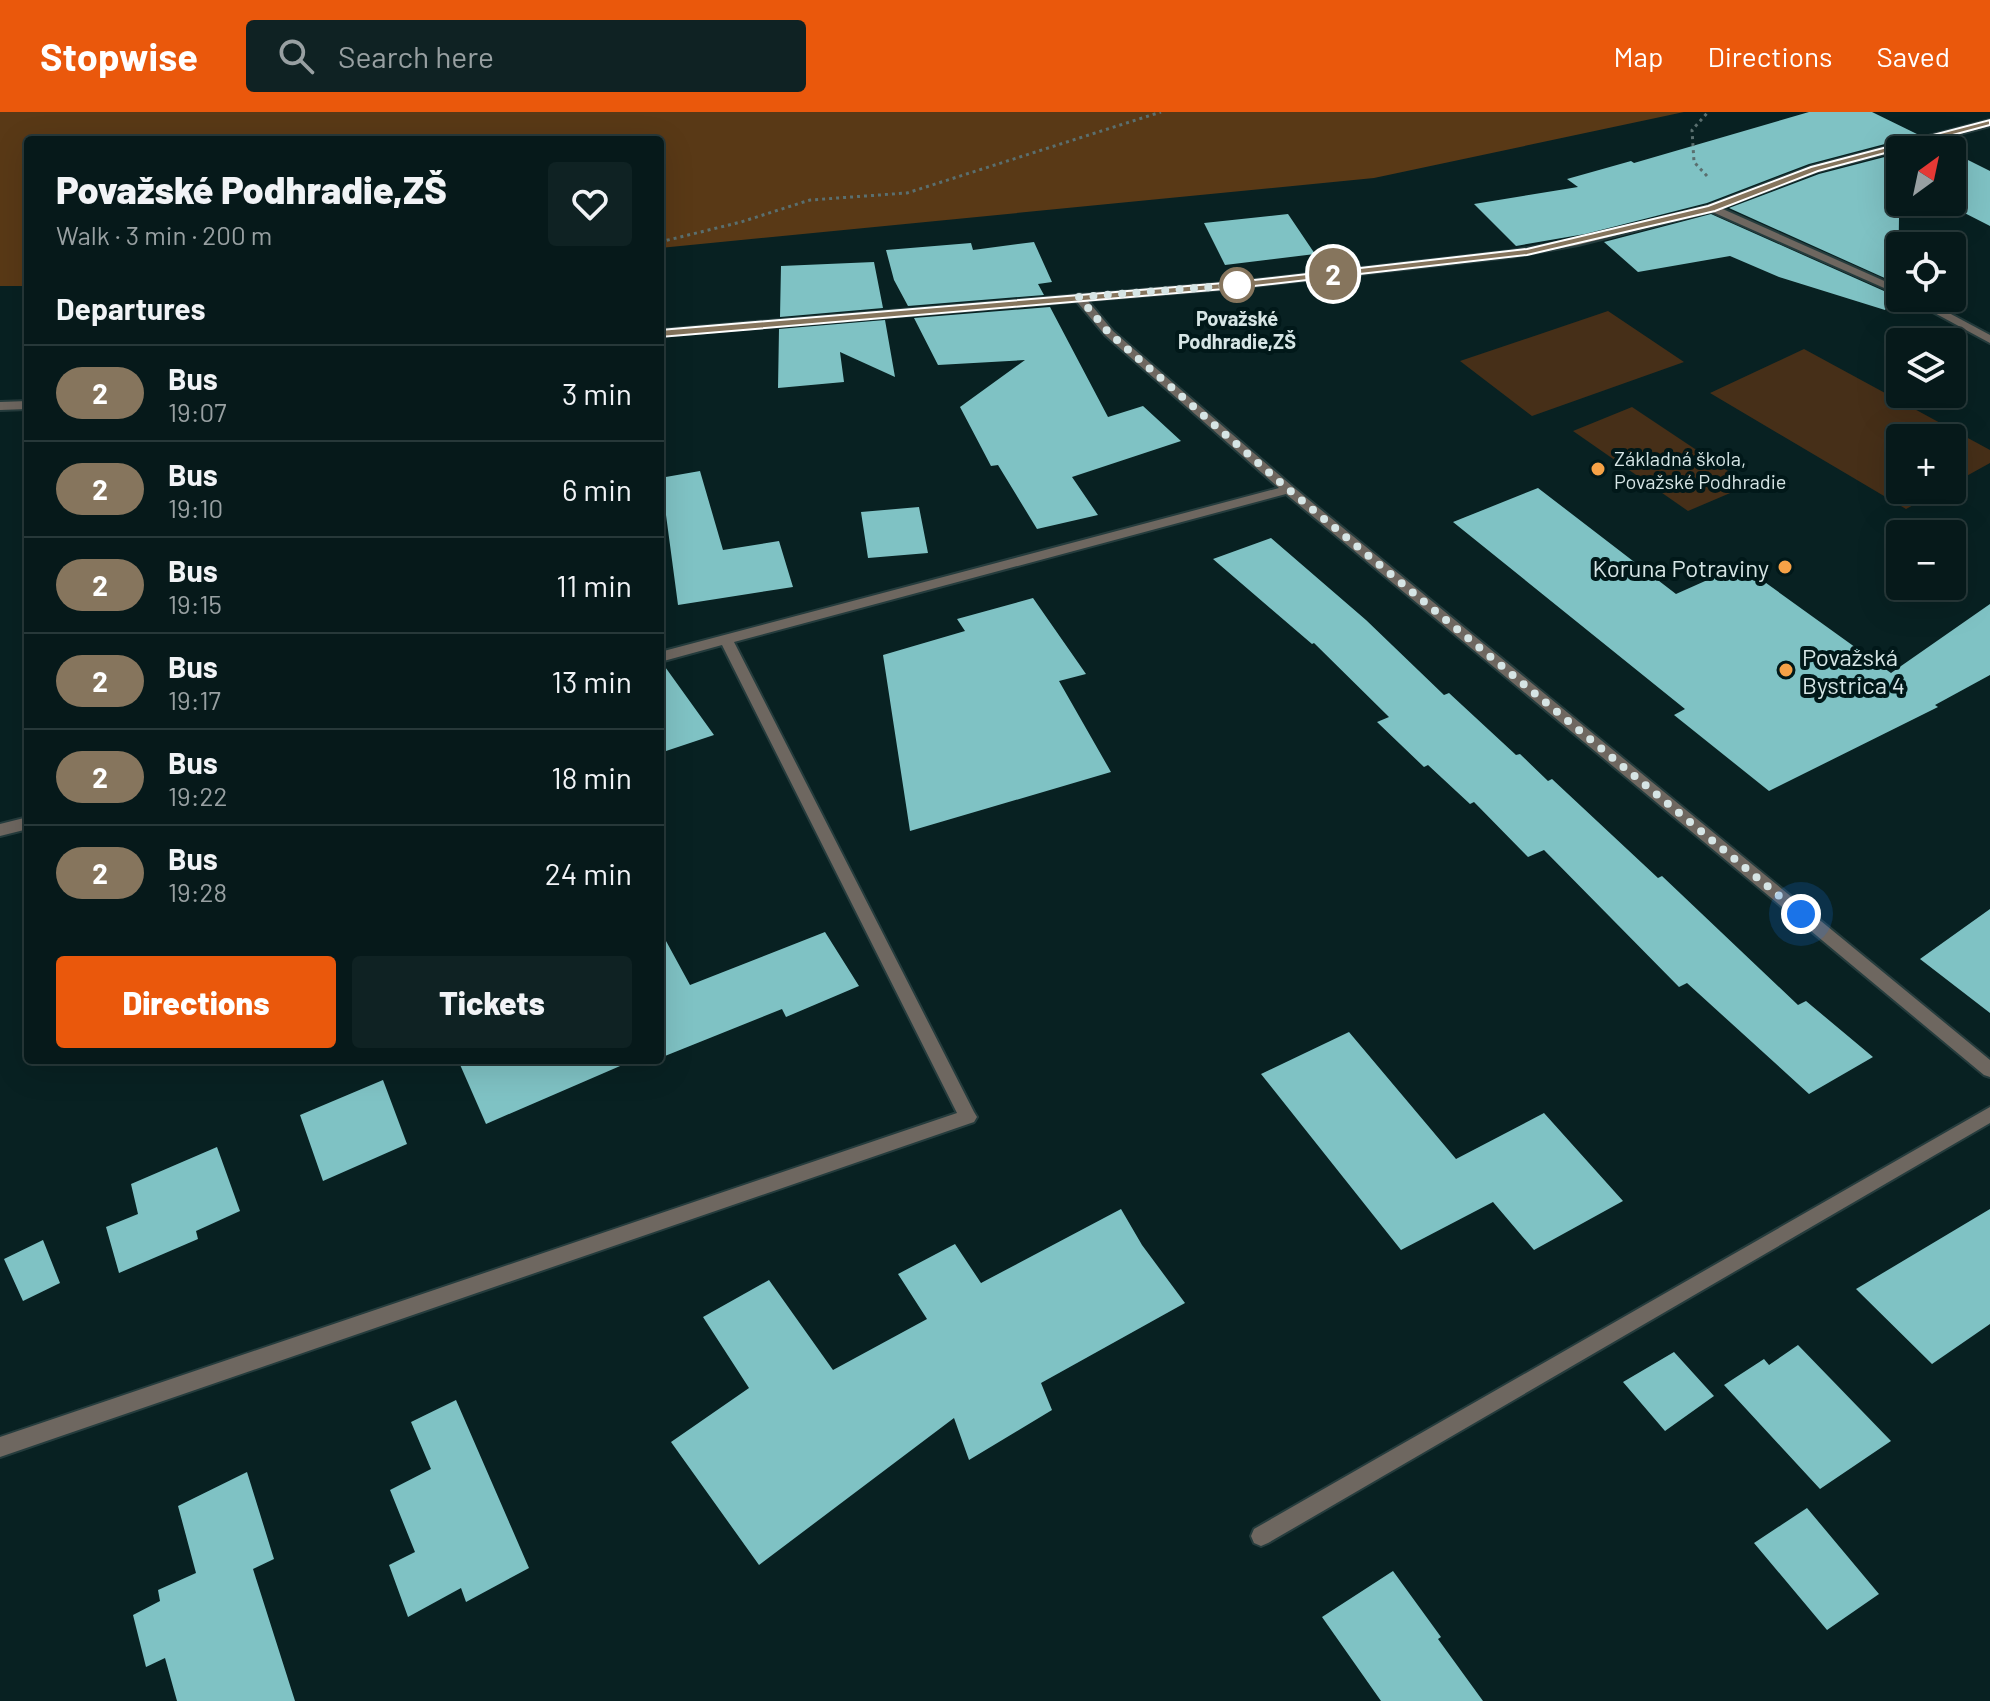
<!DOCTYPE html>
<meta charset="utf-8">
<style>
:root{--surface:#06191a;--page:#0f2223;--text:#f1f3f6;--muted:#98a0a2;--line:#273839;--accent:#ea580c}
body{margin:0;font-family:Barlow,sans-serif;background:var(--page);color:var(--text);height:100vh;display:flex;flex-direction:column;font-size:30px;white-space:nowrap}
*{box-sizing:border-box;margin:0}
p{font-size:26px;color:var(--muted)}
.icon{flex:none;width:44px;height:44px;fill:none;stroke:currentColor;stroke-width:2;stroke-linecap:round;stroke-linejoin:round}
.map{position:relative;flex:1;overflow:hidden}
.drawer{position:absolute;left:24px;top:24px;width:640px;height:928px;display:flex;flex-direction:column;background:var(--surface);border-radius:8px;box-shadow:0 8px 32px #0002,0 0 0 2px var(--line)}
.drawer>*{flex:none}
.badge{padding:0 16px;border-radius:26px;font-size:28px;line-height:52px}
.needle{width:52px;rotate:33deg}
.fabs{position:absolute;left:1886px;top:24px;display:grid;gap:16px}
.fabs a{display:grid;place-items:center;width:80px;height:80px;border-radius:8px;background:var(--surface);box-shadow:0 8px 32px #0002,0 0 0 2px var(--line);font-size:40px}
.you{position:absolute;width:40px;height:40px;margin:-20px;border:6px solid #fff;border-radius:50%;background:#1a73e8;box-shadow:0 0 0 12px #1a73e833}
.map>.badge{position:absolute;translate:-50% -50%;box-shadow:0 0 0 4px #fff}
h2{padding:0 32px;font-size:30px;line-height:72px}
.round{display:grid;place-items:center;flex:none;width:84px;height:84px;border-radius:8px;background:var(--page)}
.overview{display:flex;align-items:center;justify-content:space-between;height:136px;padding:0 32px}
h1{font-size:38px;font-weight:800;line-height:60px}
.button{display:flex;gap:16px;margin-top:auto;padding:16px 32px}
.button a{flex:1;height:92px;border-radius:8px;background:var(--accent);color:#fff;font-size:32px;font-weight:800;line-height:92px;text-align:center}
.button a+a{background:var(--page);color:var(--text)}
ul{padding:0;list-style:none}
li{display:flex;align-items:center;gap:24px;height:96px;padding:0 32px;border-top:2px solid var(--line)}
li div{flex:1}
li b{display:block;font-size:30px}
li em{font-style:normal}
li .badge{min-width:88px;font-weight:700;text-align:center}
header{display:flex;align-items:center;gap:48px;box-sizing:border-box;height:112px;padding:0 40px;background:var(--accent);color:#fff}
header strong{font-size:38px}
nav{display:flex;gap:44px;margin-inline-start:auto;font-size:28px}
.search{width:560px;height:72px;background:var(--page);display:flex;align-items:center;gap:20px;box-sizing:border-box;padding:0 28px;border-radius:8px;color:var(--muted);font-size:30px}
.map>svg:first-child{display:block}
.green{fill:#462f18}
.forest{fill:#593916}
.building{fill:#7fc2c4}
.lines{fill:none;stroke-linecap:round;stroke-linejoin:round}
.minor-casing{stroke:#253c3d;stroke-width:4}
.tertiary-casing{stroke:#253c3d;stroke-width:4}
.path{stroke:#5a6f6f;stroke-width:3;stroke-dasharray:3 4;stroke-linecap:butt}
.minor{fill:#6e6760;fill-rule:evenodd}
.tertiary{fill:#6e6760;fill-rule:evenodd}
.line{fill:#86755d;stroke:#fff;stroke-width:2}
.walk{stroke:#d6e5e5;stroke-width:8;stroke-dasharray:0 14.4}
.stop-dot{fill:#fff;stroke:#86755d;stroke-width:4}
.poi-dot{fill:#f6a247;stroke:#011819;stroke-width:3}
.labels{text-anchor:middle;dominant-baseline:central;stroke-width:8;stroke-linejoin:round;paint-order:stroke}
.far-stop-label{font-size:20px;font-weight:bold;fill:#d6e5e5;stroke:#011819}
.far-poi-label{font-size:20px;fill:#d6e5e5;stroke:#011819;text-anchor:start}
.poi-label{font-size:24px;fill:#d6e5e5;stroke:#011819;text-anchor:end}
</style>
<header>
<strong>Stopwise</strong>
<div class="search"><svg class="icon" aria-label="search" viewBox="0 0 24 24"><circle cx="10" cy="10" r="6"/><path d="M15 15l6 6"/></svg>Search here</div>
<nav><a>Map</a><a>Directions</a><a>Saved</a></nav>
</header>
<div class="map">
<svg width="1990" height="1589" viewBox="0 0 1990 1589">
<rect width="100%" height="100%" fill="#082122"/>
<!-- green -->
<path class="green" d="M1608 199 1684 250 1532 304 1460 249Z
M1804 237 1990 338V351L1952 372V326H1900V378H1941L1906 397 1710 281Z
M1632 295 1749 373 1688 399 1573 319Z"/>
<!-- forest -->
<path class="forest" d="M0 0H1684L1374 66 660 136V28H28V174H0Z"/>
<!-- building -->
<path class="building" d="M1809 0H1872L1919 23 1809 52 1707 91 1585 122 1516 134 1474 92 1578 75 1567 67 1631 49 1634 51Z
M1952 40 1990 59V114L1943 90H1952Z
M1900 41 1898 172 1729 96 1819 62Z
M1288 102 1315 142 1225 153 1204 111Z
M1711 102 1893 183 1885 198 1779 165 1730 144 1638 160 1604 130Z
M1034 130 1052 170 1038 172 1044 183 908 194 894 168 886 138 971 131 973 138Z
M874 150 883 196 780 205 781 154Z
M1050 195 1108 305 1143 294 1181 329 1072 365 1098 403 1037 417 998 353 991 354 960 295 1025 248 938 253 914 206Z
M885 208 895 265 840 240 844 270 778 276 779 217Z
M700 359 723 438 779 429 793 475 678 493 666 403 660 383V366Z
M1538 376 1676 482 1741 453 1891 561 1990 492V563L1935 593 1938 595 1769 679 1674 603 1685 597 1453 410Z
M919 395 928 441 868 446 861 400Z
M1271 426 1366 508 1444 583 1449 581 1516 643 1520 642 1548 669 1552 667 1658 766 1662 764 1798 893 1806 889 1873 945 1809 982 1687 871 1679 875 1544 738 1528 745 1474 690 1470 692 1428 653 1424 655 1377 610 1389 605 1314 531 1312 532 1213 447Z
M1033 486 1086 562 1059 569 1111 660 910 719 883 543 965 519 957 507Z
M663 552 714 623 660 641V553Z
M1990 797V901L1920 847Z
M660 818 690 873 825 820 859 874 786 905 782 897 660 946Z
M1349 920 1456 1047 1544 1001 1623 1089 1534 1138 1493 1090 1401 1138 1261 962Z
M458 948H634L486 1012Z
M383 968 407 1032 323 1069 300 1003Z
M217 1035 240 1099 196 1119 198 1127 119 1161 106 1115 138 1102 131 1072Z
M1121 1097 1142 1133 1185 1191 1041 1271 1052 1298 969 1348 954 1306 759 1453 671 1330 749 1276 703 1205 769 1168 833 1258 927 1207 898 1162 955 1132 981 1171Z
M1990 1097V1212L1932 1252 1856 1177Z
M43 1128 60 1171 23 1189 4 1147Z
M1798 1233 1891 1329 1820 1377 1724 1273 1764 1247 1769 1253Z
M1674 1240 1714 1284 1665 1319 1623 1270Z
M456 1288 529 1456 466 1490 461 1476 408 1505 389 1453 415 1440 390 1378 431 1357 411 1310Z
M247 1360 274 1447 253 1457 295 1589H177L165 1546 146 1555 133 1503 160 1489 158 1478 196 1461 178 1394Z
M1807 1396 1879 1482 1827 1518 1754 1431Z
M1393 1459 1441 1525 1438 1527 1483 1589H1381L1322 1505Z"/>
<g class="lines">
<!-- minor casing -->
<g class="minor-casing">
<path id="minor" d="M1708 94H1716L1900 176V183L1708 98Z
M1079 182 1083 183 1113 219 1292 374 1990 948V965L1984 963 1286 382 734 530 974 1000 977 1005 974 1010 0 1345V1325L957 1001 722 533 660 550V540L1279 376 1105 223 1073 185Z
M1907 186H1921L1990 223V231Z
M28 705V717L0 724V712Z
M1990 995V1011L1268 1431 1261 1434 1254 1431 1251 1424 1254 1417Z"/>
</g>
<!-- tertiary casing -->
<g class="tertiary-casing">
<path id="tertiary" d="M1990 8V14L1818 59 1716 98 1578 133 1511 145 1236 176 660 224V218L1236 170 1511 139 1578 127 1708 94 1810 55Z
M28 289V297L0 298V290Z"/>
</g>
<!-- path -->
<path class="path" d="M1707 64 1694 50 1692 18 1708 0
M660 130 741 110 810 88 907 81 1161 0"/>
<!-- minor -->
<use href="#minor" class="minor"/>
<!-- tertiary -->
<use href="#tertiary" class="tertiary"/>
</g>
<!-- line -->
<path class="line" d="M1990 8V13L1818 59 1715 99 1527 143 1236 176 660 225 654 221 660 218 1236 170 1527 137 1708 94 1811 55Z"/>
<g class="lines">
<!-- walk -->
<path class="walk" d="M1237 173 1079 185 1109 221 1288 377 1801 802"/>
</g>
<!-- markers -->
<circle class="stop-dot" cx="1237" cy="173" r="16"/>
<g class="poi-dot">
<circle cx="1598" cy="357" r="8"/>
<circle cx="1785" cy="455" r="8"/>
<circle cx="1786" cy="558" r="8"/>
</g>
<g class="labels">
<!-- far-stop labels -->
<g class="far-stop-label">
<text x="1237" y="206">Považské<tspan x="1237" dy="23">Podhradie,ZŠ</tspan></text>
</g>
<!-- far-poi labels -->
<g class="far-poi-label">
<text x="1614" y="346">Základná škola,<tspan x="1614" dy="23">Považské Podhradie</tspan></text>
</g>
<!-- poi labels -->
<g class="poi-label">
<text x="1769" y="455">Koruna Potraviny</text>
<text x="1802" y="544" text-anchor="start">Považská<tspan x="1802" dy="28">Bystrica 4</tspan></text>
</g>
</g>
</svg>
<div class="fabs">
<a><svg class="needle" viewBox="-14 -14 28 28"><path d="M0-13l5 13h-10z" fill="#e53935"/><path d="M0 13l5-13h-10z" fill="#98a0a2"/></svg></a>
<a><svg class="icon" aria-label="locate" viewBox="0 0 24 24"><circle cx="12" cy="12" r="6"/><path d="M12 2v4M12 18v4M2 12h4M18 12h4"/></svg></a>
<a><svg class="icon" aria-label="layers" viewBox="0 0 24 24"><path d="M12 4l9 5-9 5-9-5zM3 14l9 5 9-5"/></svg></a>
<a>+</a>
<a>−</a>
</div>
<div class="you" style="left:1801px;top:802px"></div>
<b class="badge" style="left:1333px;top:162px;background:#86755d;color:#fff">2</b>
<section class="drawer">
<div class="overview"><div><h1>Považské Podhradie,ZŠ</h1><p>Walk · 3 min · 200 m</p></div><a class="round"><svg class="icon" aria-label="heart" viewBox="0 0 24 24"><path d="M12 20l-8-8c-3-5 5-10 8-4 3-6 11-1 8 4z"/></svg></a></div>
<h2>Departures</h2>
<ul>
<li><span class="badge" style="background:#86755d;color:#fff">2</span><div><b>Bus</b><p>19:07</p></div><em>3 min</em></li>
<li><span class="badge" style="background:#86755d;color:#fff">2</span><div><b>Bus</b><p>19:10</p></div><em>6 min</em></li>
<li><span class="badge" style="background:#86755d;color:#fff">2</span><div><b>Bus</b><p>19:15</p></div><em>11 min</em></li>
<li><span class="badge" style="background:#86755d;color:#fff">2</span><div><b>Bus</b><p>19:17</p></div><em>13 min</em></li>
<li><span class="badge" style="background:#86755d;color:#fff">2</span><div><b>Bus</b><p>19:22</p></div><em>18 min</em></li>
<li><span class="badge" style="background:#86755d;color:#fff">2</span><div><b>Bus</b><p>19:28</p></div><em>24 min</em></li>
</ul>
<div class="button"><a>Directions</a><a>Tickets</a></div>
</section>
</div>
